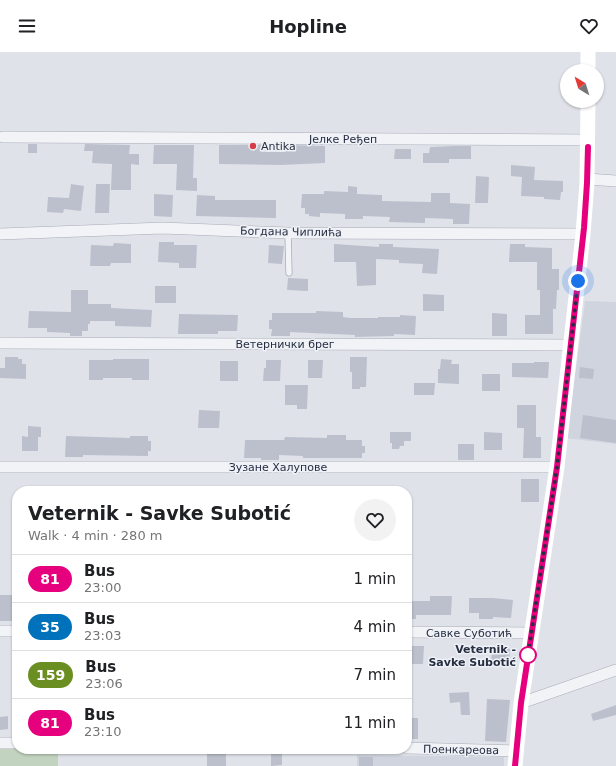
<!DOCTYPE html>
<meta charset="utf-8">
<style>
:root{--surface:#fff;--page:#f2f2f2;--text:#202124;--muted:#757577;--line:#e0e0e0}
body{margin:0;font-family:"DejaVu Sans",sans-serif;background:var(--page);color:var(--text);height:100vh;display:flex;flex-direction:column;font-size:15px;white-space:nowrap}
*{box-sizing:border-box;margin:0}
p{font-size:13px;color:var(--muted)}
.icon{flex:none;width:22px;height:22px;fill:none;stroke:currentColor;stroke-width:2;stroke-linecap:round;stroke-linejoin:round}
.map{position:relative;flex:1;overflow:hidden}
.sheet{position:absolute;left:12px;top:434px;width:400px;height:268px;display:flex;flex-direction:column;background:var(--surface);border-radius:16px;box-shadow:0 1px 3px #0004}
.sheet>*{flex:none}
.badge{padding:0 8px;border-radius:13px;font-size:14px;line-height:26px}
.needle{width:26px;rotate:322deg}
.controls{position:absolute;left:560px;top:12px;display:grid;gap:8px}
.controls a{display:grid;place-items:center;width:44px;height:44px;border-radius:50%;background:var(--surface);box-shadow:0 1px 3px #0004;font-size:20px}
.you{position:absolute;width:20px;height:20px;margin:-10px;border:3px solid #fff;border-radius:50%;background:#1a73e8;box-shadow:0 0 0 6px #1a73e833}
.map>.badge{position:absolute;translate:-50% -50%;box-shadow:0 0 0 2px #fff}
.round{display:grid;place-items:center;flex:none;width:42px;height:42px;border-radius:21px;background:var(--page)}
.overview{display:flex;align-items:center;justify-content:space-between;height:68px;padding:0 16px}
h1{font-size:19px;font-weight:600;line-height:30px}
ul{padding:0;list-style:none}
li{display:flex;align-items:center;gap:12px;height:48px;padding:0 16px;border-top:1px solid var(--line)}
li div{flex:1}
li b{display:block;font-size:15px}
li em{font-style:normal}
li .badge{min-width:44px;font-weight:700;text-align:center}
header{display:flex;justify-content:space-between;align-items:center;height:52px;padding:0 16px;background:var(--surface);font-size:18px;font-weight:600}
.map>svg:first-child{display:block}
.built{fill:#d0d4de}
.green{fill:#c2d3bf}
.building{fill:#bcc0cc}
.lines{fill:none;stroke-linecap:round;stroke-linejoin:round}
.lane-casing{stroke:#a8acb7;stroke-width:7}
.street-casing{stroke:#a8acb7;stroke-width:12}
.lane{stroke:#f2f3f7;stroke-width:5.5}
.street{stroke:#f2f3f7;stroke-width:11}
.secondary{stroke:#fff;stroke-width:15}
.line-casing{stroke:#fff;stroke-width:9}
.line{stroke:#e6007e;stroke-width:6}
.walk{stroke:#272e41;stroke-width:4;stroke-dasharray:0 7.2}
.poi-dot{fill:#d53c45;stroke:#eef1f6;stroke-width:1.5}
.stop-dot{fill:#fff;stroke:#e6007e;stroke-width:2}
.labels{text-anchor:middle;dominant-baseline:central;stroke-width:3;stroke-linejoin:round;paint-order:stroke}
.street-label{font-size:11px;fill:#272e41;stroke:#eef1f6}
.poi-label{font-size:11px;fill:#272e41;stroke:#eef1f6;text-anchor:start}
.stop-label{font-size:11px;font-weight:bold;fill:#272e41;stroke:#eef1f6;text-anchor:end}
</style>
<header><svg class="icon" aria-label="menu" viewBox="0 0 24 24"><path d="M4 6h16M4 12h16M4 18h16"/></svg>Hopline<svg class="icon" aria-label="heart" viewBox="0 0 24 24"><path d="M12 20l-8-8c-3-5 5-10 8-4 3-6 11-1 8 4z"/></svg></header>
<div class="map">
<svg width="616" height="714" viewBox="0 0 616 714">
<rect width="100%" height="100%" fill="#dfe2e9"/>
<!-- built -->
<path class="built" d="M585 249 616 250V392L565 386 570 361Z
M357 703 504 705V714H357Z"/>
<!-- green -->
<path class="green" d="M0 695H17V697H58V714H0Z"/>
<!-- building -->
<path class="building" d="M28 92H37V101H28Z
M85 92 130 93 129 102H139V113L131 112V138H111L112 112 92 111 93 99H84Z
M154 93H194L193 126H197V139L176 138 177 112H153Z
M219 93H262V100H286V93L325 94V111L280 113 219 112Z
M454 94H471V107H449V111H423V101H429L430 95Z
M395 97H411V107H394Z
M511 113 535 115 534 128 563 129V140H561L560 148 544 147V145L521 144 522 125 511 124Z
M476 124 489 125 488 151H475Z
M71 132 84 134 81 159 64 157 63 161 47 160 48 145 69 146Z
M96 132H110L109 161H95Z
M348 134 357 135V142L382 143V149L431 150V141H450V151L470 152 469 172H453V167L425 166V171L389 170 390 165 363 164V167H345V162L320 161V165L309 164V162H305V156H301L302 142H324V139L348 140Z
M154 142 173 143 172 165 154 164Z
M197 143 215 144V148H276V166L196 164Z
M159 190H174V193H197L196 216H179V211L158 210Z
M114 191 131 192V211H111L110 214H90L91 193 113 194Z
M334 192 379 195V192H393V195L439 197 437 222 422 221 423 212 399 211V208L376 207V233L357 234 356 210H334Z
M510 192H525V195L552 196V217H559V238H557L556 257H553V282H525V263H540V238H537V210H509Z
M269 193 284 194 282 212 268 211Z
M288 226 308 227V239L287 238Z
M155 234H176V251H155Z
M71 238H88V252H111V256L152 258 151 275 115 274V269H90V272H88V279H82V284H70V281L47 280V276H28L29 259 71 260Z
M423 242 444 243V259H423Z
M316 259 343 260V265L350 266H378V265H400V263L416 264 415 283 394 282V284L355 285V283L290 280V284H271L272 277H269V268H272V261H316Z
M492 261 507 262V284H492Z
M179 262 238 263 237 279H218V282H178Z
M5 305H18V307H22V312H26V327L0 326V316H5Z
M350 305H367L366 335H360V337H352V320H350Z
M113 307H149V328H132V326H103V328H89V308H113Z
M441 307 452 308 451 312H459V332L438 331V317H440Z
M266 308H281L280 329H263L264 316H266Z
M308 308H323L322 326H308Z
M220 309H238V329H220Z
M534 310H549L548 326 512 325V311H534Z
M580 315 594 317 593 327 579 326Z
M482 322H500V339H482Z
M414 331H435L434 343H414Z
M285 333H308L307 357H297V353H285Z
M517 353H536V385H541V406H523L524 376H517Z
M199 358 220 359 219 376H198Z
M583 363 616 368V391L580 386Z
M28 374 41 375V385H38V399H22V384L28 385Z
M390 380H411V389H404V394H400L399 397H392V391H390Z
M484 380 502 381V398H484Z
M327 383H346V388H362V394H365V401H362V406H303V404L279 403V408H261V406H244L245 388H284L285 385 327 386Z
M66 384 130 386V384H148V389H151V399H148V404L83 403V405H65Z
M458 392H474V408H458Z
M521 427H539V450H521Z
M0 543H17V569H0Z
M430 544H452L451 563H416V567H407V549H430Z
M469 546H493L513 548 511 566 493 565V567H479V561H469Z
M407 594H424L423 612H407Z
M492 596 510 597 509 614 491 613Z
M469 640 470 663H461L460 650 450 651 449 641Z
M487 647 510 648 506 690 485 689Z
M616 653V663L593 669 591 662Z
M8 664V677L0 678V665Z
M407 666H418V687H407Z
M271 698 282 699V713L271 714Z
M207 702H226V714H207Z
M359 705H373V714H359Z"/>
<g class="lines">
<!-- lane casing -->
<g class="lane-casing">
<path id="lane" d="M288 181 289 221"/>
</g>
<!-- street casing -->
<g class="street-casing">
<path id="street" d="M3 85 588 88
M587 127 616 129
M0 182 163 176 288 181 583 182
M0 291 570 293
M0 415H557
M0 579H17
M407 580 531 581
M521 651 616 618
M0 691H17
M407 696 515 699"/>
</g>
<!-- lane -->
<use href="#lane" class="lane"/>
<!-- street -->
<use href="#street" class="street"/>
<!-- secondary -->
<path class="secondary" d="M588 19V0
M515 714 521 651 557 415 583 182 587 131 588 49"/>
</g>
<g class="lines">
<!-- line casing -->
<g class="line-casing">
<path id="line" d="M515 714 521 651 557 415 584 176 587 131 588 95"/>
</g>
<!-- line -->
<use href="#line" class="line"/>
<!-- walk -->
<path class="walk" d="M528 603 527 609 557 415 578 229"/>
</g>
<!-- markers -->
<circle class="poi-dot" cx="253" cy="94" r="4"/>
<circle class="stop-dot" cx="528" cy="603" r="8"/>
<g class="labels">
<!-- street labels -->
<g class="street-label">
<text x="343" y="87">Јелке Ређеп</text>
<text transform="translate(291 180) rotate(1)">Богдана Чиплића</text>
<text x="285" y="292">Ветернички брег</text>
<text x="278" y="415">Зузане Халупове</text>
<text x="469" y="581">Савке Суботић</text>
<text transform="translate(461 698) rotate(1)">Поенкареова</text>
</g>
<!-- poi labels -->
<g class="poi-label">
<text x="261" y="94">Antika</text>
</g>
<!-- stop labels -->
<g class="stop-label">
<text x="516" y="597">Veternik -<tspan x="516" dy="13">Savke Subotić</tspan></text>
</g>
</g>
</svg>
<div class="controls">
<a><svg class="needle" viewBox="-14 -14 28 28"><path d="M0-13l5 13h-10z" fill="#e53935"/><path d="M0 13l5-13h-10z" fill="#757577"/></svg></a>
</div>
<div class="you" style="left:578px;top:229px"></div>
<section class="sheet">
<div class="overview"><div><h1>Veternik - Savke Subotić</h1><p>Walk · 4 min · 280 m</p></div><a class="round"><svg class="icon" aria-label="heart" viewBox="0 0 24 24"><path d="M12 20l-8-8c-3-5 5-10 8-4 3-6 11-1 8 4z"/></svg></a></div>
<ul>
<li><span class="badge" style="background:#e6007e;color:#fff">81</span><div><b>Bus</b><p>23:00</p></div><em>1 min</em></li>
<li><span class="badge" style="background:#0072bc;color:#fff">35</span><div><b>Bus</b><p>23:03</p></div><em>4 min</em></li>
<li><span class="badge" style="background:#6b8e23;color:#fff">159</span><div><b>Bus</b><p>23:06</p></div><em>7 min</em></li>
<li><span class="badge" style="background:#e6007e;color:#fff">81</span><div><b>Bus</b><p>23:10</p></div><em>11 min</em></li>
</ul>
</section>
</div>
